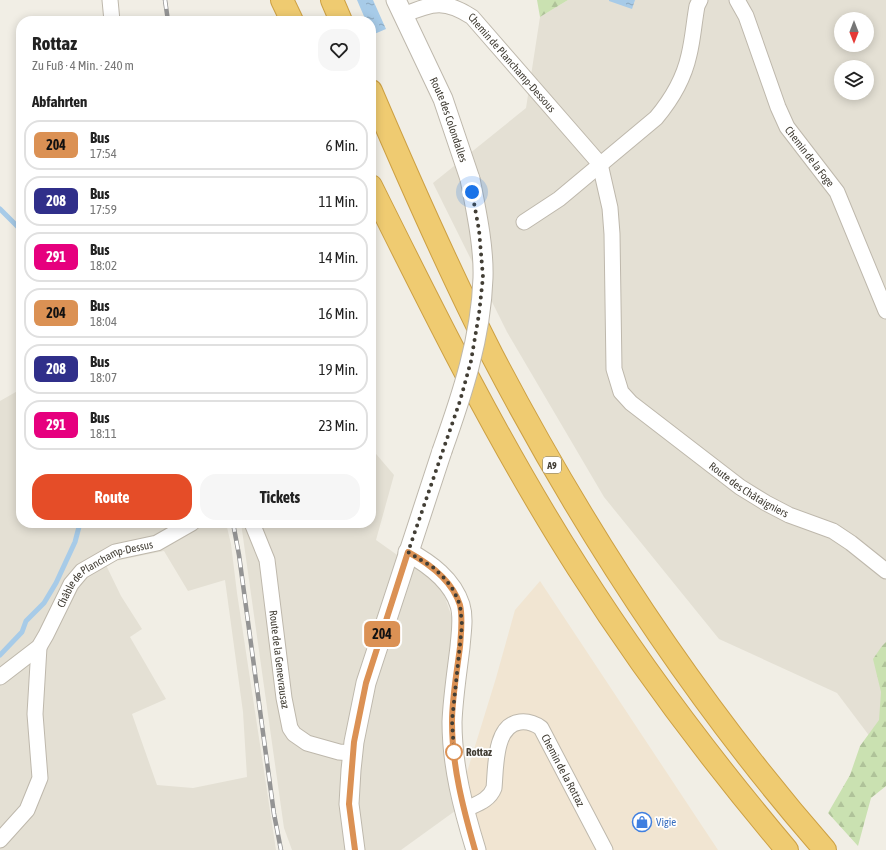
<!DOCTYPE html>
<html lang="de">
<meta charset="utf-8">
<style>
:root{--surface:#fff;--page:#f6f6f6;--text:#222;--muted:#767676;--line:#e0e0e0;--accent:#e54d28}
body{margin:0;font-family:"Asap Condensed",sans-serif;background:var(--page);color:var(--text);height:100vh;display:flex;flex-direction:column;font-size:15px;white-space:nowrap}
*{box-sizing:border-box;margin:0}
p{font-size:13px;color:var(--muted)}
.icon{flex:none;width:22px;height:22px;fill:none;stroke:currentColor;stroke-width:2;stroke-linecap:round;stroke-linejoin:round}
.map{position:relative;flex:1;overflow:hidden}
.side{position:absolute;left:16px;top:16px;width:360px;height:512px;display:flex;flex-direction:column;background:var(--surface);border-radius:16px;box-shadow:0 2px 10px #0003}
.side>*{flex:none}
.badge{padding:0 8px;border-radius:6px;font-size:14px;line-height:26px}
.needle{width:26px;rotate:180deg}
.tools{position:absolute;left:834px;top:12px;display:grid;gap:8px}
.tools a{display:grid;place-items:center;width:40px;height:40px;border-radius:50%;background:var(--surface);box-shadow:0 2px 10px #0003;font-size:20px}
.you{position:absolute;width:20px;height:20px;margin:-10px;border:3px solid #fff;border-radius:50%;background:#1a73e8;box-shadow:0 0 0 6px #1a73e833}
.map>.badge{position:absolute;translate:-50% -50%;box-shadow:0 0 0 2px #fff}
h2{padding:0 16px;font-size:15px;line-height:36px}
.round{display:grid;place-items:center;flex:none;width:42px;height:42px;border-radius:16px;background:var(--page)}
.headline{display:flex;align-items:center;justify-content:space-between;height:68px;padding:0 16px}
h1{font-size:19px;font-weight:700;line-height:30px}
.cta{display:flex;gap:8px;margin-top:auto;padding:8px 16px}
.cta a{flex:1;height:46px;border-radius:16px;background:var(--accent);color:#fff;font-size:16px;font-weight:700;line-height:46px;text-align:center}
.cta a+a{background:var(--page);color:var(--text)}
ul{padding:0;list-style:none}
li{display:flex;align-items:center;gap:12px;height:50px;margin:0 8px 6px;padding:0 8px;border:2px solid var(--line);border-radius:16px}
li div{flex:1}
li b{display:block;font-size:15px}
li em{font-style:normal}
li .badge{min-width:44px;font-weight:700;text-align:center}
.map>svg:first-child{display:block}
.residential{fill:#e4e0d4;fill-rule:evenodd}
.commercial{fill:#f1e5d2}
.forest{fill:url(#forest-firs)}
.water{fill:url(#water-ripples)}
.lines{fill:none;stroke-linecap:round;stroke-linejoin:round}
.stream{stroke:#a7cbe8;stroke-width:5}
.minor-casing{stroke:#beb8ac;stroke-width:17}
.tertiary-casing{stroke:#beb8ac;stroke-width:21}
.motorway-casing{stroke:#cda043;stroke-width:24}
.minor{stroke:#fff;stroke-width:15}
.tertiary{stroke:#fff;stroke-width:19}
.motorway{stroke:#efcb71;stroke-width:22}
.rail-casing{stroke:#949494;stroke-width:4.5}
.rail{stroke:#fff;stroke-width:3;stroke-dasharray:9;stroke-linecap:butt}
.tertiary-bridge-casing{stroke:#beb8ac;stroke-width:21;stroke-linecap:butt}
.tertiary-bridge{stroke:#fff;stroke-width:19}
.line-casing{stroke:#fff;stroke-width:9}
.line{stroke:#db9154;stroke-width:6}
.walk{stroke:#423e35;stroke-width:4;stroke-dasharray:0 7.2}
.stop-dot{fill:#fff;stroke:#db9154;stroke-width:2}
.labels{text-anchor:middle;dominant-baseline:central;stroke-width:3.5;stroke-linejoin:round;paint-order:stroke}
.shield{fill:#fff;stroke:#7b7872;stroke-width:1}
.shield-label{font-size:10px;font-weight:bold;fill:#423e35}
.street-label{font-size:11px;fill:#423e35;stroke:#fff}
.stop-label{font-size:11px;font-weight:bold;fill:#423e35;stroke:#fff;text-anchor:start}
.shop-label{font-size:11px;fill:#366cbe;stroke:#fff;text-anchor:start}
</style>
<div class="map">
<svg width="886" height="850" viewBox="0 0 886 850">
<defs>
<pattern id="forest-firs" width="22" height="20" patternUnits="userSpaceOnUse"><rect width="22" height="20" fill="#cae1b1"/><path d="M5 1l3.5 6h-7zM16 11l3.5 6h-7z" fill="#afc299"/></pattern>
<pattern id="water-ripples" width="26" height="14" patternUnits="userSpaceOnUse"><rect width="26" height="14" fill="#a7cbe8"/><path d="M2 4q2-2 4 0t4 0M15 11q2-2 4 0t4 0" fill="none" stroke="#8aa6bd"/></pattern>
</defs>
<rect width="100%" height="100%" fill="#f1eee5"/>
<!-- residential -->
<path class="residential" d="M568 0H886V758L837 693 719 639 604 497 507 332 433 183 526 108 540 17ZM841 19H867V45H841ZM841 67H867V93H841Z
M21 389V523H226L231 544 237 593 276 850H0V401ZM164 551 188 591 225 580 243 712 247 777 193 788 157 785 132 714 166 699 130 637 142 629 121 596 105 563Z
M371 448 394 475 376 540 441 586 456 629 447 720 455 811 401 850H292L284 828 241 523H371Z"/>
<!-- commercial -->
<path class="commercial" d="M540 581 718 850H477L455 811 496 678 515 610Z"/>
<!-- forest -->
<path class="forest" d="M537 0H568L540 17Z
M886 642V786L871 798 858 846 828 813 850 775 860 746 879 720 881 692 873 659 882 646Z"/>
<!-- water -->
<path class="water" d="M357 0H373L386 29 372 35 371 21H366Z
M609 0H635L632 9 609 1Z"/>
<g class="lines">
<!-- stream -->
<path class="stream" d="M0 209 21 230
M0 655 22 632 26 621 44 603 56 583 75 542 80 523"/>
<!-- minor casing -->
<g class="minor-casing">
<g id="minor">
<path d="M110 0 112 21"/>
<path id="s1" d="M737 0 746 16 778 107 787 127 837 192 886 311"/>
<path id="s2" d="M404 15C433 2 446 0 472 17L600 164 610 208 612 234 614 369 621 392 631 403 740 487 766 503 789 515 833 531 851 543 886 571"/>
<path d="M524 222 559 199 656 118C672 99 684 78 689 55 693 39 694 22 697 6L700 0"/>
<path id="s3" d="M252 523 267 560 284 698 290 728 294 734 307 743 339 752 352 753"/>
<path id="s4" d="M0 677 39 647 46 635 71 584 82 571 115 552 157 543 192 523"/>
<path id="s5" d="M464 810C476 804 489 801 494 788 496 768 494 725 520 722 528 721 534 723 541 728L605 850"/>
<path d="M0 840 27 810 40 778 35 714 39 647"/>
</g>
</g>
<!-- tertiary casing -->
<g class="tertiary-casing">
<g id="tertiary">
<path id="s6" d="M396 0 443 99 470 179"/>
<path d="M408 552C430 564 452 580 460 605 464 618 461 633 460 647 457 672 453 697 452 722 452 766 463 808 476 850"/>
<path d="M355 850 349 804 351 770 354 742 366 683 442 451"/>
</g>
</g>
<!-- motorway casing -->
<g class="motorway-casing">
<path id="motorway" d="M282 0 292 21
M332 0 341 21
M371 91C409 180 448 269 492 355 584 531 694 700 825 850
M371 186C435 315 500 446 578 568 641 667 711 760 787 850"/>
</g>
<!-- minor -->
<use href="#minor" class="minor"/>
<!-- tertiary -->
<use href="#tertiary" class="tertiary"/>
<!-- motorway -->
<use href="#motorway" class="motorway"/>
<!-- rail casing -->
<g class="rail-casing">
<path id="rail" d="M165 0 168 21
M233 523 239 555 274 814 281 850"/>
</g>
<!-- rail -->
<use href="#rail" class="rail"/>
<!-- tertiary-bridge casing -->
<g class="tertiary-bridge-casing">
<path id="tertiary-bridge" d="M442 451C462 395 481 338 483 278 484 246 476 210 470 179"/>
</g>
<!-- tertiary-bridge -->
<use href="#tertiary-bridge" class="tertiary-bridge"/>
</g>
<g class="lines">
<!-- line casing -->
<g class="line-casing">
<path id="line" d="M355 850 349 804 354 742 366 683 408 552C430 564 452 580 460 605 463 618 461 633 460 647 457 671 452 698 452 722 452 766 463 808 475 850"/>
</g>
<!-- line -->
<use href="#line" class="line"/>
<!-- walk -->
<path class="walk" d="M454 752 452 721 462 625 460 605 454 591 446 580 434 568 408 552 460 401 471 361 479 314 483 277 479 230 472 192"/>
</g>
<!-- icons -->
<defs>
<g id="shop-ring" transform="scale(1)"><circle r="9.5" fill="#fff" stroke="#3f7fe0" stroke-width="1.5"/><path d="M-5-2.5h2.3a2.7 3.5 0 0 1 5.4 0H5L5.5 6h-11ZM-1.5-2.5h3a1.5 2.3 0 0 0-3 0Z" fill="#3f7fe0"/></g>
</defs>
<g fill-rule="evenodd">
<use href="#shop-ring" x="642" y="822"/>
</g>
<!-- markers -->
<circle class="stop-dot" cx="454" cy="752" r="8"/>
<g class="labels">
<!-- shield labels -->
<rect class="shield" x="543" y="457" width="18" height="16" rx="3"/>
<g class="shield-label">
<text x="552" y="465">A9</text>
</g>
<!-- street labels -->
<g class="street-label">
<text stroke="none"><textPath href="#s2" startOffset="133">Chemin de Planchamp-Dessous</textPath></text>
<text stroke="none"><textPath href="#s6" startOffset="131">Route des Colondalles</textPath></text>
<text stroke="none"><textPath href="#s1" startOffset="174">Chemin de la Foge</textPath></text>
<text stroke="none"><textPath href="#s2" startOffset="659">Route des Châtaigniers</textPath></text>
<text stroke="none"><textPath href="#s4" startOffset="154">Châble de Planchamp-Dessus</textPath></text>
<text stroke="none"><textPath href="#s3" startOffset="140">Route de la Genevrausaz</textPath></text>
<text stroke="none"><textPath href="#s5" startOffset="185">Chemin de la Rottaz</textPath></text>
</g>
<!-- stop labels -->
<g class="stop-label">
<text x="466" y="752">Rottaz</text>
</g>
<!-- shop labels -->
<g class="shop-label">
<text x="656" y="822">Vigie</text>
</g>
</g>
</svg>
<div class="tools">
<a><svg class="needle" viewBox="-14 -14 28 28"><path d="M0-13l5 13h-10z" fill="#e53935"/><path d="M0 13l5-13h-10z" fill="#767676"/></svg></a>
<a><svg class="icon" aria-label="layers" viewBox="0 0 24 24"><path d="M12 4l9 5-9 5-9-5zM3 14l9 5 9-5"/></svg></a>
</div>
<div class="you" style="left:472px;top:192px"></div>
<b class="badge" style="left:382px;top:634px;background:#db9154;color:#111">204</b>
<section class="side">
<div class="headline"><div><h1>Rottaz</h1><p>Zu Fuß · 4 Min. · 240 m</p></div><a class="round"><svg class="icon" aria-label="heart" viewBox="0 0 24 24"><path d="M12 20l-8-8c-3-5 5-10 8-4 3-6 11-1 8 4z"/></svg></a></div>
<h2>Abfahrten</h2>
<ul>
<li><span class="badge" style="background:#db9154;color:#111">204</span><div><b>Bus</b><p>17:54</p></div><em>6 Min.</em></li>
<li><span class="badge" style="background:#302f8a;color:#fff">208</span><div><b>Bus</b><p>17:59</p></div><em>11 Min.</em></li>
<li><span class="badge" style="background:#e6007e;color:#fff">291</span><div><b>Bus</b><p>18:02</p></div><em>14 Min.</em></li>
<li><span class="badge" style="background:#db9154;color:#111">204</span><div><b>Bus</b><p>18:04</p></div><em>16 Min.</em></li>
<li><span class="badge" style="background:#302f8a;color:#fff">208</span><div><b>Bus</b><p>18:07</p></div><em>19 Min.</em></li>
<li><span class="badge" style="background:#e6007e;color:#fff">291</span><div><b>Bus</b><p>18:11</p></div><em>23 Min.</em></li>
</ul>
<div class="cta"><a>Route</a><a>Tickets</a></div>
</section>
</div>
